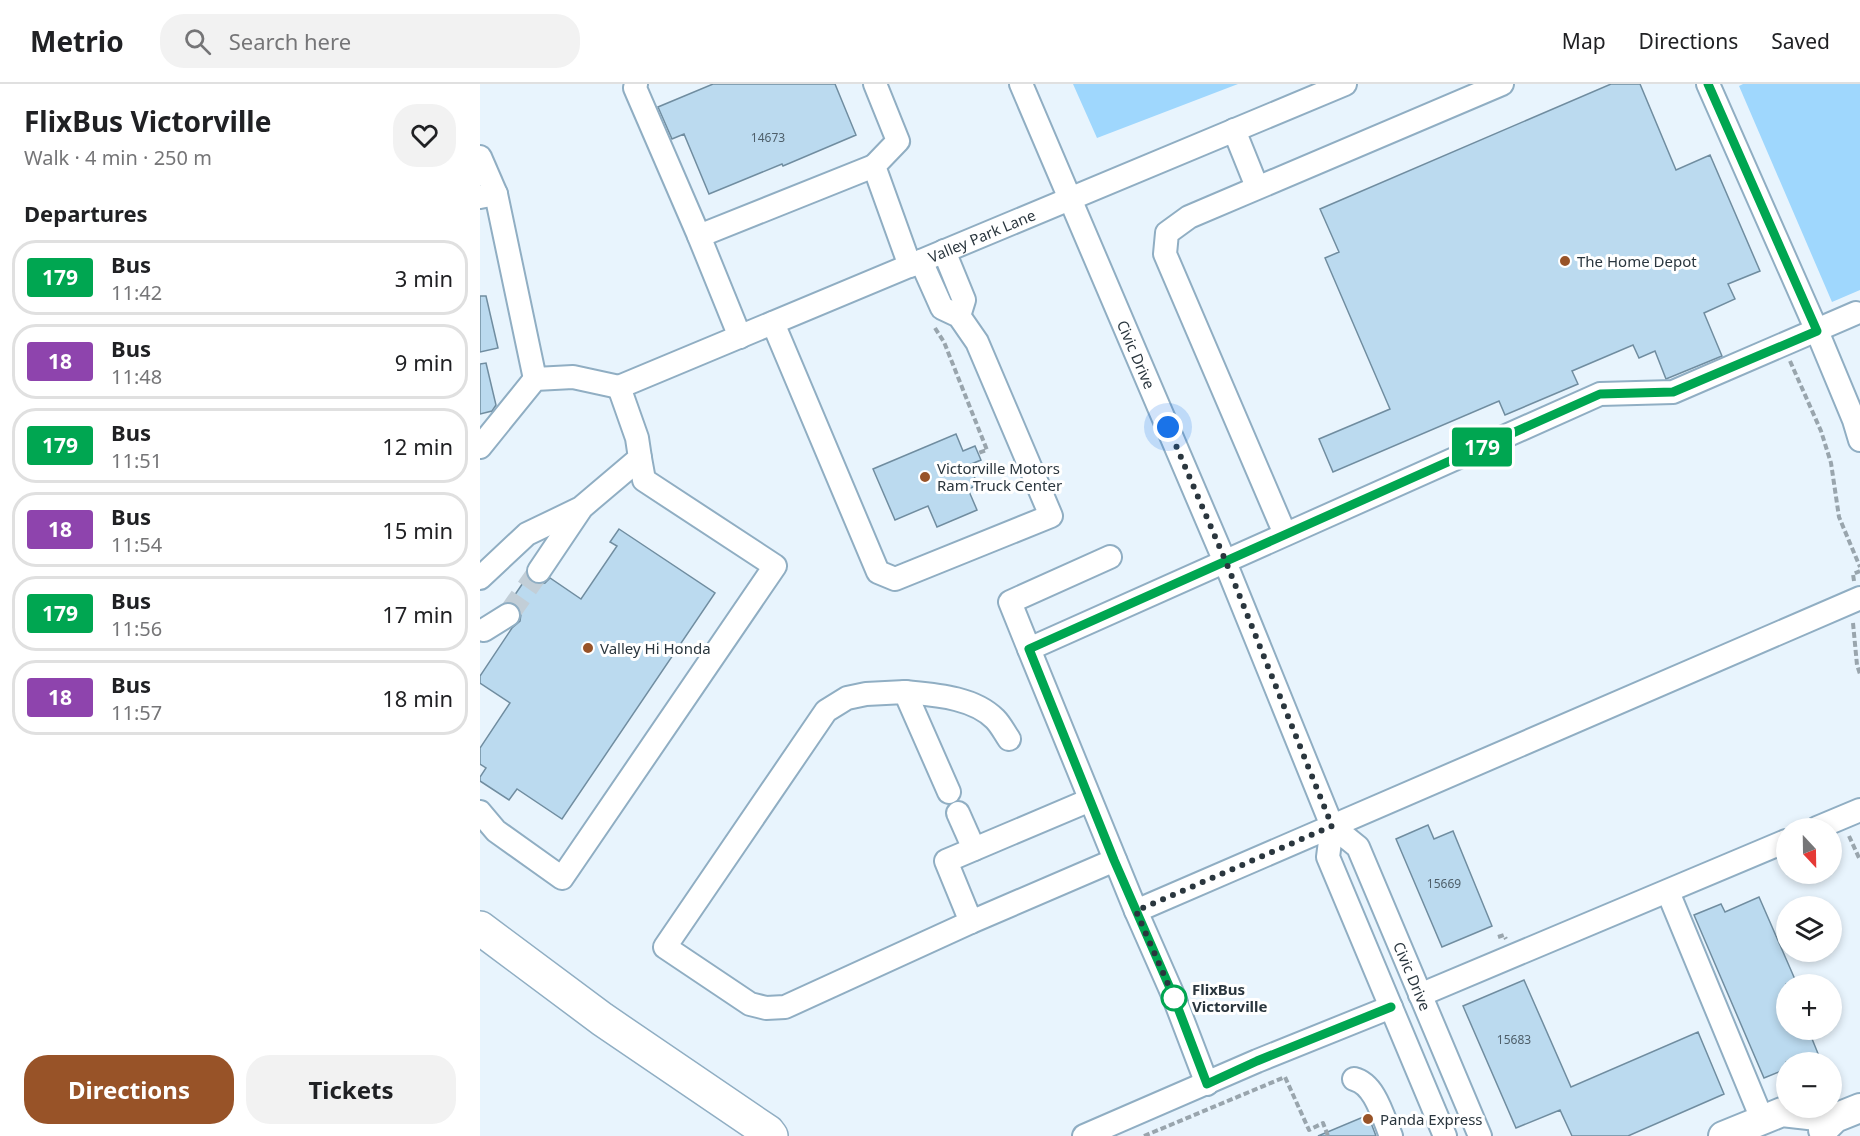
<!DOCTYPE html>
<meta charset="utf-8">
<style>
:root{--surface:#fff;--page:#f2f2f2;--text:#202124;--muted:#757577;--line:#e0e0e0;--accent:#985328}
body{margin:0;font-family:"Noto Sans",sans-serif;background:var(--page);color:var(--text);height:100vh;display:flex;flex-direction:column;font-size:22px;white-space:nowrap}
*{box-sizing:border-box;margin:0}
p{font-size:20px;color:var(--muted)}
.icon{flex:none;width:33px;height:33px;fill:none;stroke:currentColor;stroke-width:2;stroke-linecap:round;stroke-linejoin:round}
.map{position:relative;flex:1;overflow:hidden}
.panel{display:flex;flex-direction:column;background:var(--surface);width:480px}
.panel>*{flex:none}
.badge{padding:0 12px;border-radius:4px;font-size:21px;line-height:39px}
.needle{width:39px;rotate:158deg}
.tools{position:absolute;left:1296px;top:734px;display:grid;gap:12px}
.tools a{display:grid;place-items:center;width:66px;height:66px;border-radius:50%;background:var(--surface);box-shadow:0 3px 9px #0003;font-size:30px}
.you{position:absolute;width:30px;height:30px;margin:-15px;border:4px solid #fff;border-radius:50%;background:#1a73e8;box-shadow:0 0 0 9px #1a73e833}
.map>.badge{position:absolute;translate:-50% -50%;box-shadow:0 0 0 3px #fff}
h2{padding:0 24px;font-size:22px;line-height:54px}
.round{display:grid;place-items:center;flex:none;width:63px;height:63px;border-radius:24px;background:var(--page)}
.summary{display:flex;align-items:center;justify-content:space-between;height:102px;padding:0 24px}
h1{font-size:28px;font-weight:700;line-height:45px}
.button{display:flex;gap:12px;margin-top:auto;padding:12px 24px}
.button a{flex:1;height:69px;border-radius:24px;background:var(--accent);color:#fff;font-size:24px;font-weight:700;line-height:69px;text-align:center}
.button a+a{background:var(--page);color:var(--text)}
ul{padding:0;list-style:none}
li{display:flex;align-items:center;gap:18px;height:75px;margin:0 12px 9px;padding:0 12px;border:3px solid var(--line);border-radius:24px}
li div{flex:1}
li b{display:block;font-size:22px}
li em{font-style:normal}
li .badge{min-width:66px;font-weight:700;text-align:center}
header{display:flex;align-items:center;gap:36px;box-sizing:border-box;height:84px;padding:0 30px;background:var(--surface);border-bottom:2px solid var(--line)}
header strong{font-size:28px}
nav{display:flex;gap:33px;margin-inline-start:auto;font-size:21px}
.search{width:420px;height:54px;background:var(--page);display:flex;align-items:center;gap:15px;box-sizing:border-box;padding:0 21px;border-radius:24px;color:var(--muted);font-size:22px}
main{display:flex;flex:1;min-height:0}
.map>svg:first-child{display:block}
.green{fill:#9fd7fd}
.building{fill:#bbdaef;stroke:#708da0;stroke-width:1.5}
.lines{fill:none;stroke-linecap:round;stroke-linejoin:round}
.minor-tunnel{stroke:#c2ced7;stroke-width:22;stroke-dasharray:22 11;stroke-linecap:butt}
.minor-casing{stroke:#90aec3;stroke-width:26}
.major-casing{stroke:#90aec3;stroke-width:32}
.highway-casing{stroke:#90aec3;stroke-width:36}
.path{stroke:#99a5ad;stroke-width:4;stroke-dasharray:6 3;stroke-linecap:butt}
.minor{stroke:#fff;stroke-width:22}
.major{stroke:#fff;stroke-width:28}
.highway{stroke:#fff;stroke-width:33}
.line-casing{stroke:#fff;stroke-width:14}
.line{stroke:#00a651;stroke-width:9}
.walk{stroke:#2a363e;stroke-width:6;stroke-dasharray:0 10.8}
.poi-dot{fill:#985328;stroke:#fff;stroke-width:2}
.stop-dot{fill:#fff;stroke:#00a651;stroke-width:3}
.labels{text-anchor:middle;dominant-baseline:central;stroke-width:6;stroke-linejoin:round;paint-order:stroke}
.number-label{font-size:12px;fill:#4e5f6a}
.street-label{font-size:15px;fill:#2a363e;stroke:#fff}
.poi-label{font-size:15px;fill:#2a363e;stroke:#fff;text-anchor:start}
.stop-label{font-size:15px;font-weight:bold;fill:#2a363e;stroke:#fff;text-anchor:start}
</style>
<header>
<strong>Metrio</strong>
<div class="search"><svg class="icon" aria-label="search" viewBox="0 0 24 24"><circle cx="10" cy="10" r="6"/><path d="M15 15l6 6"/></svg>Search here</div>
<nav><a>Map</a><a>Directions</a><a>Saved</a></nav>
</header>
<main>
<section class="panel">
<div class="summary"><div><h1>FlixBus Victorville</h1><p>Walk · 4 min · 250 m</p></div><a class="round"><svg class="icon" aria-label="heart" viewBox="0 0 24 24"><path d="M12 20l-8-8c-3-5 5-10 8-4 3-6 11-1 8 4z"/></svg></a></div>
<h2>Departures</h2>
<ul>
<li><span class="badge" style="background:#00a651;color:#fff">179</span><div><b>Bus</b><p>11:42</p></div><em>3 min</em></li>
<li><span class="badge" style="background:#8e44ad;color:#fff">18</span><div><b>Bus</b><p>11:48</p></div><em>9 min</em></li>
<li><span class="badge" style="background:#00a651;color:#fff">179</span><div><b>Bus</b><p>11:51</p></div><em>12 min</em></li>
<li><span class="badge" style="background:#8e44ad;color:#fff">18</span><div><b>Bus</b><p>11:54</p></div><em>15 min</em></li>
<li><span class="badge" style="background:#00a651;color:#fff">179</span><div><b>Bus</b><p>11:56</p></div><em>17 min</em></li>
<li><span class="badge" style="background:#8e44ad;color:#fff">18</span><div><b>Bus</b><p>11:57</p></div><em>18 min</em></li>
</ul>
<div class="button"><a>Directions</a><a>Tickets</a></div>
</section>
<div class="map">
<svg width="1380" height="1052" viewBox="0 0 1380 1052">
<rect width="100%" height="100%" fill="#e8f4fd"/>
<!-- green -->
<path class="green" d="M593 0H758L617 54Z
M1263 0H1380V206L1352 218 1259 2Z"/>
<!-- building -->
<path class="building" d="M233 0H355L376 51 303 82 302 80 229 110 204 50 192 55 178 23Z
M1131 0H1160L1196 86 1230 71 1280 187 1248 200 1255 215 1224 229 1242 272 1186 295 1175 267 1159 274 1153 261 1092 287 1098 300 1025 331 1019 317 853 388 839 355 910 325 845 174 859 168 840 125Z
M0 212H6L18 264 0 268Z
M6 279 16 321 12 327 0 330V280Z
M476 350 483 367 495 362 501 376 489 381 498 401 488 405 497 426 457 443 448 422 415 436 393 385Z
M139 445 235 509 82 735 37 705 29 716 0 697V693L6 684 0 680V664L30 619 0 599V592L32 544 40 537 41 530 40 524 35 519 30 518 47 493 52 498 59 500 65 499 70 494 101 515 137 462 130 458Z
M948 741 954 755 973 747 1012 842 962 863 916 755Z
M1279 813 1317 900H1306V945H1328L1339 972 1324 978H1306V985L1284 994 1214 831 1241 820 1245 828Z
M1044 896 1091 1003 1218 948 1244 1010 1148 1052H1092L1080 1026 1036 1044 983 922Z
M888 1031 896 1052H838Z"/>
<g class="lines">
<!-- minor-tunnel -->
<path class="minor-tunnel" d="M28 531 59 487"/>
<!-- minor casing -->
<g class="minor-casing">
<g id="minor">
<path d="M156 0 155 4 219 152 260 253"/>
<path d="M395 0 418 57 394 82 430 182"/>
<path id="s1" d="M541 0 745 478 852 742 878 763 1000 1052"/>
<path d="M1228 0 1337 247 1374 336 1380 356"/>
<path d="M754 46 777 103"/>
<path d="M0 73 16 110"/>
<path d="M0 113 16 110 55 295"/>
<path d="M219 152 394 82"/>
<path d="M464 167 484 216 479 232"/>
<path d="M293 239 398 488 415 495 571 432 497 258 479 232 462 224 441 177"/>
<path id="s2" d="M139 303 865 0"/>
<path d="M0 363 55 295 93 293 139 303"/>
<path d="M805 450 685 170 687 149 709 133 1022 0"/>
<path d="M59 487 100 426"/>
<path d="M0 494 47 450 101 424 160 374 157 354 139 303"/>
<path d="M4 546 28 531"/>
<path d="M549 565 530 518 630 473"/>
<path d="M425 608C455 611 493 613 515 635 521 641 524 648 529 655"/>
<path d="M469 708 425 608 386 610 367 614 346 627 185 863 270 920 286 924 305 923 491 838"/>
<path d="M610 716 466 777 491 838 635 776"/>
<path d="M0 728 16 747 82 794 295 482 164 396 160 374"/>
<path d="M478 729 494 765"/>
<path d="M852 742 848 773 965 1052"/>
<path d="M1337 744 1380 726"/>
<path d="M1188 808 1282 1035"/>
<path d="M656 827 549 565 1120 310 1193 308 1376 229"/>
<path d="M940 911 1306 757"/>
<path d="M874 995C895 1000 903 1033 911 1052"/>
<path d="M727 1000 693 911 656 827 1380 514"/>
<path d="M604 1052 777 977 911 923"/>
</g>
</g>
<!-- major casing -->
<g class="major-casing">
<path id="major" d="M1343 1046 1355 1034 1380 1024
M1243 1052 1302 1028 1355 1034"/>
</g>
<!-- highway casing -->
<g class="highway-casing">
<path id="highway" d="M0 844 122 935 288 1048 291 1052"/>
</g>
<!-- path -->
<path class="path" d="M455 244 464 258 507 366 498 369
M1310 277 1341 347 1351 379 1359 433 1380 483
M1374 497 1373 490 1380 487
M1373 539 1377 581 1380 590
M1369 752 1380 776
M1018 853 1024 851 1026 855
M664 1052 805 993 829 1046 843 1039 848 1052"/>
<!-- minor -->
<use href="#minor" class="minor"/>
<!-- major -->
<use href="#major" class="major"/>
<!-- highway -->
<use href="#highway" class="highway"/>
</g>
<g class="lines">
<!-- line casing -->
<g class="line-casing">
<path id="line" d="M911 923 777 977 727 1000 693 911 634 776 549 565 1120 310 1193 308 1337 247 1228 0"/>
</g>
<!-- line -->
<use href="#line" class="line"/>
<!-- walk -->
<path class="walk" d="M688 343 746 478 852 742 656 827 694 914"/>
</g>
<!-- markers -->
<g class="poi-dot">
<circle cx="1085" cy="177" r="6"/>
<circle cx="445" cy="393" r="6"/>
<circle cx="108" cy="564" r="6"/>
<circle cx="888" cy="1035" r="6"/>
</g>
<circle class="stop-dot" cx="694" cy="914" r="12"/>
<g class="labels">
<!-- number labels -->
<g class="number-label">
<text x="288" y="53">14673</text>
<text x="964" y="799">15669</text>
<text x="1034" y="955">15683</text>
</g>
<!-- street labels -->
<g class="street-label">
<text stroke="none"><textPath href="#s2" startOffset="393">Valley Park Lane</textPath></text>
<text stroke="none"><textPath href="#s1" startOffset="294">Civic Drive</textPath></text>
<text stroke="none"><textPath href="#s1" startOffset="978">Civic Drive</textPath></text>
</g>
<!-- poi labels -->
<g class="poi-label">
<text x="1097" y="177">The Home Depot</text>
<text x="457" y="384">Victorville Motors<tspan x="457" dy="17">Ram Truck Center</tspan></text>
<text x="120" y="564">Valley Hi Honda</text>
<text x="900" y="1035">Panda Express</text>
</g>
<!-- stop labels -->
<g class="stop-label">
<text x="712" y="905">FlixBus<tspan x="712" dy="17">Victorville</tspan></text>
</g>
</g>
</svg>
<div class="tools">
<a><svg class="needle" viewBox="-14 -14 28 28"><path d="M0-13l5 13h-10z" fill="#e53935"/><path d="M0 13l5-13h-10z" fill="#757577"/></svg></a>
<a><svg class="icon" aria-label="layers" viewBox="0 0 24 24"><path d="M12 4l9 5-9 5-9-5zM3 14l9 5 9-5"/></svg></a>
<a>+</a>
<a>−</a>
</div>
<div class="you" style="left:688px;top:343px"></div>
<b class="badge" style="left:1002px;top:363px;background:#00a651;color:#fff">179</b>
</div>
</main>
